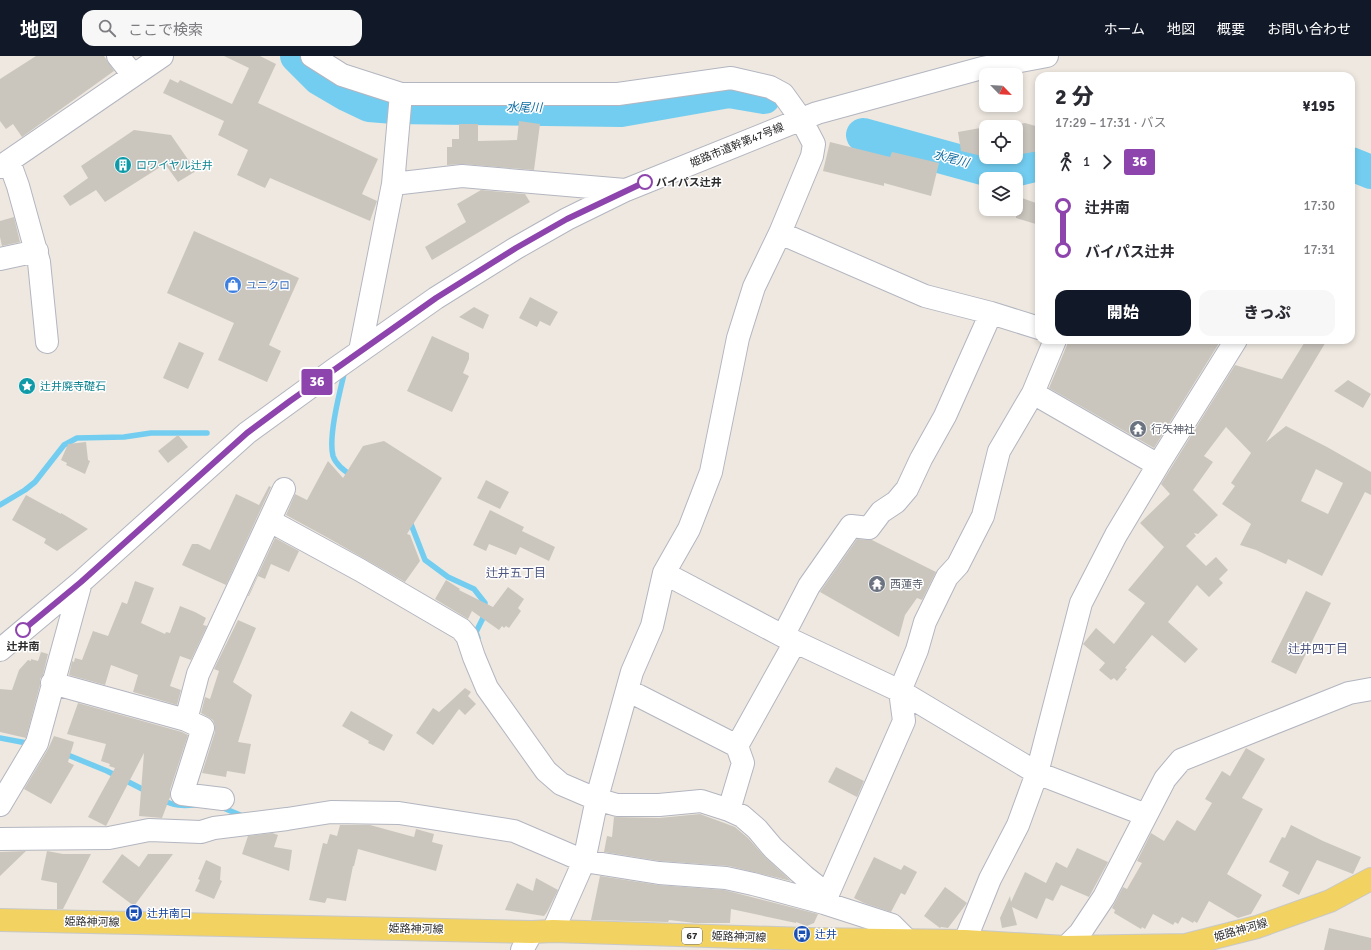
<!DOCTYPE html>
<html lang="ja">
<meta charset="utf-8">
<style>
:root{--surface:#fff;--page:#f7f7f7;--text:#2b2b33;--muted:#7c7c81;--accent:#111827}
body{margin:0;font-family:Signika,"Noto Sans JP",sans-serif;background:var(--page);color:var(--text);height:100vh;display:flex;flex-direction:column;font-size:15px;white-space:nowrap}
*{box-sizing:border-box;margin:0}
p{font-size:13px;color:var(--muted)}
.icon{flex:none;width:22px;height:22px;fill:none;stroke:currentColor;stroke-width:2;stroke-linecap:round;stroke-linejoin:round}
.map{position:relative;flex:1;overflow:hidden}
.drawer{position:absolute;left:1035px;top:16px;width:320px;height:272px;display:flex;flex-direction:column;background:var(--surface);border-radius:12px;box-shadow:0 2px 6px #0003}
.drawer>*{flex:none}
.badge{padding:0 8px;border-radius:3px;font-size:14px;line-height:26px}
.needle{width:26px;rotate:115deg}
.tools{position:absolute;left:979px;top:12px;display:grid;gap:8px}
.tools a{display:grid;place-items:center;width:44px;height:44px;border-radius:8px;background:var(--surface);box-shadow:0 2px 6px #0003;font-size:20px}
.map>.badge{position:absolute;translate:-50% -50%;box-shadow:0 0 0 2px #fff}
.legs{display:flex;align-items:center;gap:6px;height:44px;padding:0 20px;font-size:13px}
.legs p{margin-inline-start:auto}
.headline{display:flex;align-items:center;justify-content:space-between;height:68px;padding:0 20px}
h1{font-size:22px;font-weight:800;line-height:30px}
.primary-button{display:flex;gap:8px;margin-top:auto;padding:8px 20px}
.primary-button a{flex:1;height:46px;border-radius:12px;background:var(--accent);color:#fff;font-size:16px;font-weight:800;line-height:46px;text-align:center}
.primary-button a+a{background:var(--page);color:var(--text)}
ul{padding:0 20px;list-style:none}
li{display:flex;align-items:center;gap:14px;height:44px;font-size:15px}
li i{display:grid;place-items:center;width:6px;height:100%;margin:0 5px;background:currentColor}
li i::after{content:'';width:10px;height:10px;margin:-5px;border:3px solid;border-radius:50%;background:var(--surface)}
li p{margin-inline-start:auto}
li:first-child i{background:linear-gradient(#0000 50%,currentColor 0)}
li:last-child i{background:linear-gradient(currentColor 50%,#0000 0)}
header{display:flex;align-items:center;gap:24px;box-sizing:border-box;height:56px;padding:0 20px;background:var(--accent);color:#fff}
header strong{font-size:19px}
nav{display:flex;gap:22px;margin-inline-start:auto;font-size:14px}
.search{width:280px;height:36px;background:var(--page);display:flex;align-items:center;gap:10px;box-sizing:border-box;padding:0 14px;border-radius:12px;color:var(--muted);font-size:15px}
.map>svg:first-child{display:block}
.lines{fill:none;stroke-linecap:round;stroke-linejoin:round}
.stream{stroke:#73cdf0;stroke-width:5.5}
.river{stroke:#73cdf0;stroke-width:34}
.building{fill:#cac6be;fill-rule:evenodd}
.minor-casing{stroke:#b3b6c0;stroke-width:24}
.major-casing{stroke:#c8c8c8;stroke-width:24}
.minor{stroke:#fff;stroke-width:22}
.major{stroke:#f2d261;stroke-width:22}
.line-1-casing{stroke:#fff;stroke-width:9}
.line-1{stroke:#8e44ad;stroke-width:6}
.stop-1-dot{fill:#fff;stroke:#8e44ad;stroke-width:2}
.labels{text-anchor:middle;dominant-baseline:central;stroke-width:3;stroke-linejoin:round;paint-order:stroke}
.shield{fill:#fff;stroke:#6c6c6c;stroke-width:1}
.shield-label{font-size:10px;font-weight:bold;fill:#2d2d2d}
.street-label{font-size:11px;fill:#2d2d2d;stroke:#fff}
.culture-label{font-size:11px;fill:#0d838f;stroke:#fff;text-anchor:start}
.stop-label{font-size:11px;font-weight:bold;fill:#2d2d2d;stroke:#fff;text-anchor:start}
.shop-label{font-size:11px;fill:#366cbe;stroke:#fff;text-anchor:start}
.worship-label{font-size:11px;fill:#5b616d;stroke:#fff;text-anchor:start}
.transit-label{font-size:11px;fill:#164399;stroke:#fff;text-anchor:start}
.water-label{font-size:12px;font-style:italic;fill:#0d6ca1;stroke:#fff}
.neighbourhood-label{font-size:12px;fill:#4c547f;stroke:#fff}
</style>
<header>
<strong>地図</strong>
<div class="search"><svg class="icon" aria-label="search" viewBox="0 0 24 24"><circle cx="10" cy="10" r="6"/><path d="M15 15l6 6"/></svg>ここで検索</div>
<nav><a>ホーム</a><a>地図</a><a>概要</a><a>お問い合わせ</a></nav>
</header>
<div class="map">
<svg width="1371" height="894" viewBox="0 0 1371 894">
<rect width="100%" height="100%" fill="#eee8e0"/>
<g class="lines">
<!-- stream -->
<path class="stream" d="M345 314C340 335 328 380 333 400 336 409 345 415 352 420
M0 449 25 434 35 426 64 389 77 382 124 381 151 377H207
M409 463 425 504 448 521 474 533 485 547 484 560 476 576 478 582
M0 682 32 688
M63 697 107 715 148 736
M163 744C173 750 183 750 195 749
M221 751 245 761"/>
<!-- river -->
<path class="river" d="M297 0 319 22 348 39 369 49 394 51 621 54 729 35 764 41
M863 79 1001 117 1039 108
M1351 108 1371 116"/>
</g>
<!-- building -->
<path class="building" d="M36 0H104L114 15 22 81 13 68 6 73 0 65V23Z
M224 0H260L276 8 258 47 378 103 362 138 377 145 370 165 270 122 265 132 237 119 248 94 218 79 224 65 163 37 170 23 178 27 180 24 232 48 249 12Z
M519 65 540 68 534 114 463 108 447 109V91H452V83H459V68H478V85L517 84Z
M1025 67 1039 71V95L1016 99V69Z
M986 71V101L961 95 958 76Z
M134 74 171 79 196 115 178 126 165 108 105 146 96 134 70 150 63 140 88 122 81 110Z
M830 86 890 101 892 96 939 107 931 140 884 127V130L823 115Z
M481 134 525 138 530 146 432 204 425 191 466 166 457 148Z
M1016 140 1039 148V169L1016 162Z
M14 161 20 186 2 190 0 181V165Z
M194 175 299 222 269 289 281 295 267 326 218 304 234 267 167 237Z
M530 241 558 256 550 270 540 265 537 271 519 262Z
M474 251 489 259 483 273 459 261Z
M432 280 469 297V303L463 317 469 320 452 356 407 335Z
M1067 284H1221L1154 392 1049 332 1067 289Z
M1306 284H1327L1266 386 1286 370 1327 391 1371 416V439L1365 436 1322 520 1288 503 1286 508 1256 494 1240 489 1251 468 1222 448 1235 430 1231 427 1251 397 1226 371 1204 400 1213 406 1193 434 1218 459 1198 478 1194 477 1196 480 1186 490 1206 510 1216 501 1228 514 1219 523 1223 527 1209 541 1197 529 1168 566 1198 593 1185 607 1152 579 1125 612 1127 613 1117 625 1114 622 1111 624 1099 614 1105 607 1083 588 1096 572 1114 588 1145 547 1128 534 1164 491 1140 467 1170 438 1161 428 1235 309 1282 323ZM1316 413 1343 427 1328 458 1301 445Z
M179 286 204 297 188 333 163 322Z
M1348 324 1371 338 1363 352 1334 335Z
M178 379 188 391 168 407 158 395Z
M384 385 442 422 407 478 410 479 420 505 405 526 330 483 286 459 295 438 307 444 328 405 343 422 363 390Z
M86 386 88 404 90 405 85 418 66 409 67 407 61 404 68 388Z
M486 424 509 436 500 453 477 442Z
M269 430 271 431 226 529 182 509 192 488H198L210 494 236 438 259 449Z
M26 439 61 458V457L88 473 57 495 44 487 46 483 12 464Z
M490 454 524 471 522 475 555 491 549 505 520 491 516 499 489 488 486 495 473 489Z
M275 482 299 495 289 516 271 508 265 523 258 520 249 540H248Z
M857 483 872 484 936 516 922 544 917 542 905 559 899 581 820 536Z
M446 524 460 533 459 534 493 551 508 531 524 543 518 552 521 555 509 572 506 570 504 572 502 570 499 574 472 555 468 563 435 543Z
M135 525 154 532 141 567 165 578 166 576 170 577 180 550 195 556 206 562 203 569 207 570 191 604 180 600 170 630 181 634 177 649 133 636 138 619 111 609 105 629 69 619 72 605 74 606 75 602 82 604 93 575 108 580 122 546 127 548Z
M1306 535 1331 547 1296 618 1271 606Z
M238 564 256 572 233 626 252 639 238 686 251 688 245 718 227 715 226 721 202 717 215 676V670L213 664 201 657 205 641 210 643 219 615 214 613Z
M41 596 48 598 43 619 40 623V629L26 682 0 676V633L12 634 19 614 28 604 31 605V603L38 605Z
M465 632 471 636 468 640 476 648 465 659 459 653 433 689 416 677 433 652 439 656Z
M78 647 182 676 188 679 170 734V741L162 762 139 760 144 697 106 770 88 761 115 712 109 710 110 708 101 705 106 688 67 678Z
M351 655 393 679 384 695 368 687 369 685 342 670Z
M54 680 74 686 68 706 74 709 51 748 24 733 48 693Z
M1246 692 1265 703 1242 742 1263 753 1227 818 1262 839 1251 858 1238 862 1209 845 1197 867 1194 865 1193 867 1182 861 1178 868 1175 866 1173 869 1153 858 1145 873 1142 871 1141 873 1114 857 1115 854 1112 852 1123 831 1127 833 1142 807 1137 805 1151 777 1164 785 1177 764 1195 775 1212 747 1205 743 1222 715 1230 720Z
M836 711 864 725 857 741 828 726Z
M700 758 735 771 748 782 765 801 791 825 729 810 660 805 604 796 607 780 612 781 614 761 659 762Z
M340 769H370L414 781 416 773 434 778 432 786 443 789 436 815 358 793 354 810H353L346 845 327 842 325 847 309 844 323 787 327 788 330 778 337 780Z
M1291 769 1323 785 1361 801 1353 818 1317 804 1299 839 1282 830 1289 816 1269 806 1282 781 1285 782Z
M272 777 278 779 274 791 292 794 289 815 242 798 248 780Z
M1077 792 1108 806 1089 841 1061 829 1053 845 1046 842 1037 863 1012 851 1017 869 1002 872 1000 862 1010 840 1011 846 1025 816 1046 827 1056 806 1067 812Z
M0 795V796L26 795 0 820Z
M47 795 63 798H91L63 853H57V827L41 824Z
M122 798 139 811 148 798H173L134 850 102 826Z
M874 801 901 814 904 809 917 816 905 839 901 837 891 856 864 847 854 842Z
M206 804 221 811 220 824 222 825 214 843 195 835 200 824 198 823Z
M600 820 658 829 724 834 818 858 814 867 807 870 796 866V867L731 853 730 867H695L669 864 668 866 591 864Z
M536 822 558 834 547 856 544 860 505 854 517 827 533 835Z
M945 831 967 847 948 872 941 871 940 872 924 860Z
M1329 872 1371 882V894H1324Z"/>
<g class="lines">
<!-- minor casing -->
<g class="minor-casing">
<path id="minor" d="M118 0 133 19
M312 0 342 19 401 38H618L731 22 770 31 783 38 801 63 814 88 812 100 780 177 754 231 738 282 711 416 689 473 664 517 652 570 632 616 598 738 584 805 553 875
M9 105 18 130 39 206 47 286
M0 111 162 0
M393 128 462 120 625 134
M780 177 925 240 991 257 1039 272
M0 203 37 195
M360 295 393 128 401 38
M1033 337 1158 409 1236 284
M270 465 360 514 461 573 467 580 474 601 487 632 546 715 561 728 596 743 617 749H659L701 745 729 754 742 760 757 773 773 792 804 820 828 839
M664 517 783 580 900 635 1037 717 1146 759
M783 580 809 530 851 470 869 472 881 456 896 446 907 433 921 403 945 360 991 257
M0 594 81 526 247 377 335 313 436 242 516 192 567 163 626 134 817 57 982 12 1047 0
M52 627 186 664 203 672 182 738 223 743
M627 635 639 640 737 690
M186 664 198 618 284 433
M0 749 37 687 81 526
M729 754 743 707 737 690 795 586
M0 783 109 782 149 774 201 776 214 772 287 763 331 756 399 757 514 775 584 805 659 817 726 822 753 828 824 847 892 869 908 885
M824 847 904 665 900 635 917 594 925 566 947 521 958 509 983 460 999 395 1033 337 1055 284
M965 885 990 823 1018 769 1037 717 1081 547 1116 479 1158 409
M1066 891 1080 877 1104 841 1165 723 1181 704 1349 637 1371 633
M522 894 532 876"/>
</g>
<!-- major casing -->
<g class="major-casing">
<path id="major" d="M0 864 532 876 553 875 806 883 965 885 1066 891 1186 889 1257 871 1330 845 1371 823"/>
</g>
<!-- minor -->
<use href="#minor" class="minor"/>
<!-- major -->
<use href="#major" class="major"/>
</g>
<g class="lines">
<!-- line-1 casing -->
<g class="line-1-casing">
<path id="line-1" d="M23 574 81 526 247 377 290 345 436 242 516 192 567 163 645 126"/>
</g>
<!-- line-1 -->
<use href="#line-1" class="line-1"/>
</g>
<!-- icons -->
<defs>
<g id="building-disc" transform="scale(0.9)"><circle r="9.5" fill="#0f9aa8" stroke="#fff"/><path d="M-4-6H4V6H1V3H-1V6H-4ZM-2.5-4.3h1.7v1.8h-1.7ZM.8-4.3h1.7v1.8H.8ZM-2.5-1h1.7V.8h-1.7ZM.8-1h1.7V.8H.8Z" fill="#fff"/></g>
<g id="shop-disc" transform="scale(0.9)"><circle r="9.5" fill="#3f7fe0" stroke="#fff"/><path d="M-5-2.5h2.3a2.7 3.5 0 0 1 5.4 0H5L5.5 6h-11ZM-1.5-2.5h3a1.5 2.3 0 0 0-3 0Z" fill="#fff"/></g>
<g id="sight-disc" transform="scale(0.9)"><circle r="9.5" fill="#0f9aa8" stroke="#fff"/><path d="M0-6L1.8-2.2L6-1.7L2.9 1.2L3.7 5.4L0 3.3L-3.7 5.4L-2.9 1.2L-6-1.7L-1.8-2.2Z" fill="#fff"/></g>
<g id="temple-disc" transform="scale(0.9)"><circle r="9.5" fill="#6b7280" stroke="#fff"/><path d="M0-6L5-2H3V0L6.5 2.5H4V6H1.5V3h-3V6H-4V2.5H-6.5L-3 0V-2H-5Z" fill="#fff"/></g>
<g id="bus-disc" transform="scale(0.9)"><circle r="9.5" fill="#1a4fb4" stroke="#fff"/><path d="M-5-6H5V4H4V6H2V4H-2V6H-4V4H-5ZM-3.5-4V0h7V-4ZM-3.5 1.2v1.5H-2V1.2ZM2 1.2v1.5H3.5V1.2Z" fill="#fff"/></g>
</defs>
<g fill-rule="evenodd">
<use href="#building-disc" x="123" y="109"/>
<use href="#shop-disc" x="233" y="229"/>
<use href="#sight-disc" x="27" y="330"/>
<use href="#temple-disc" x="1138" y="373"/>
<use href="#temple-disc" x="877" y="528"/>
<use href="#bus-disc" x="134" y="857"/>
<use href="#bus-disc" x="802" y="878"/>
</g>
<!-- markers -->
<g class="stop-1-dot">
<circle cx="645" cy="126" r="7"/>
<circle cx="23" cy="574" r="7"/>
</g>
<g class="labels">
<!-- shield labels -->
<rect class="shield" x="682" y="872" width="20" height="16" rx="3"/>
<g class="shield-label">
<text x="692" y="880">67</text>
</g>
<!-- street labels -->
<g class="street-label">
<text transform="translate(737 89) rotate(-22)">姫路市道幹第47号線</text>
<text transform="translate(92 866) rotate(1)">姫路神河線</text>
<text transform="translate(416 873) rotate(1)">姫路神河線</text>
<text transform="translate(1241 874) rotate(-16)">姫路神河線</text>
<text transform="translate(739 881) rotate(2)">姫路神河線</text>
</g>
<!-- culture labels -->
<g class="culture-label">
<text x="136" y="109">ロワイヤル辻井</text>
<text x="40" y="330">辻井廃寺礎石</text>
</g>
<!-- stop labels -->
<g class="stop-label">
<text x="656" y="126">バイパス辻井</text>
<text x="23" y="590" text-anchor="middle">辻井南</text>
</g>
<!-- shop labels -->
<g class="shop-label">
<text x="246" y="229">ユニクロ</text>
</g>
<!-- worship labels -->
<g class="worship-label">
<text x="1151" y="373">行矢神社</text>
<text x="890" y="528">西蓮寺</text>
</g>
<!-- transit labels -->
<g class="transit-label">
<text x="147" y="857">辻井南口</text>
<text x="815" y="878">辻井</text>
</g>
<!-- water labels -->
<g class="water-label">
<text transform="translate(524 52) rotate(1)">水尾川</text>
<text transform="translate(951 103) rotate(15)">水尾川</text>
</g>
<!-- neighbourhood labels -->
<g class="neighbourhood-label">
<text x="516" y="517">辻井五丁目</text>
<text x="1318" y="593">辻井四丁目</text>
</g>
</g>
</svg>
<div class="tools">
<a><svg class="needle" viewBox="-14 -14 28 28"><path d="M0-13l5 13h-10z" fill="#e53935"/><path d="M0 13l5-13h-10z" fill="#7c7c81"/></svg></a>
<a><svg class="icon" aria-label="locate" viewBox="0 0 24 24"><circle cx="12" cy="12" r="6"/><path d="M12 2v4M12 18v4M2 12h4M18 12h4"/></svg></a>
<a><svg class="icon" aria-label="layers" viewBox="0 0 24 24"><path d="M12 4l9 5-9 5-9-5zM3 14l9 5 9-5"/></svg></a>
</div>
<b class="badge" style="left:317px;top:326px;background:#8e44ad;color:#fff">36</b>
<section class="drawer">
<div class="headline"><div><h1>2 分</h1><p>17:29 – 17:31 · バス</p></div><b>¥195</b></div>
<div class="legs"><svg class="icon" aria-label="walk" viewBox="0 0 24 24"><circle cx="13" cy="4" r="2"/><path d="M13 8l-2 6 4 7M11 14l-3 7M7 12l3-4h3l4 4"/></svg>1<svg class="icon" aria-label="forward" viewBox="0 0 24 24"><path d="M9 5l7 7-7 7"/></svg><b class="badge" style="background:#8e44ad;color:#fff">36</b></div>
<ul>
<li><i style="color:#8e44ad"></i><b>辻井南</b><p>17:30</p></li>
<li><i style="color:#8e44ad"></i><b>バイパス辻井</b><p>17:31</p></li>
</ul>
<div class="primary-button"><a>開始</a><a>きっぷ</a></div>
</section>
</div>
